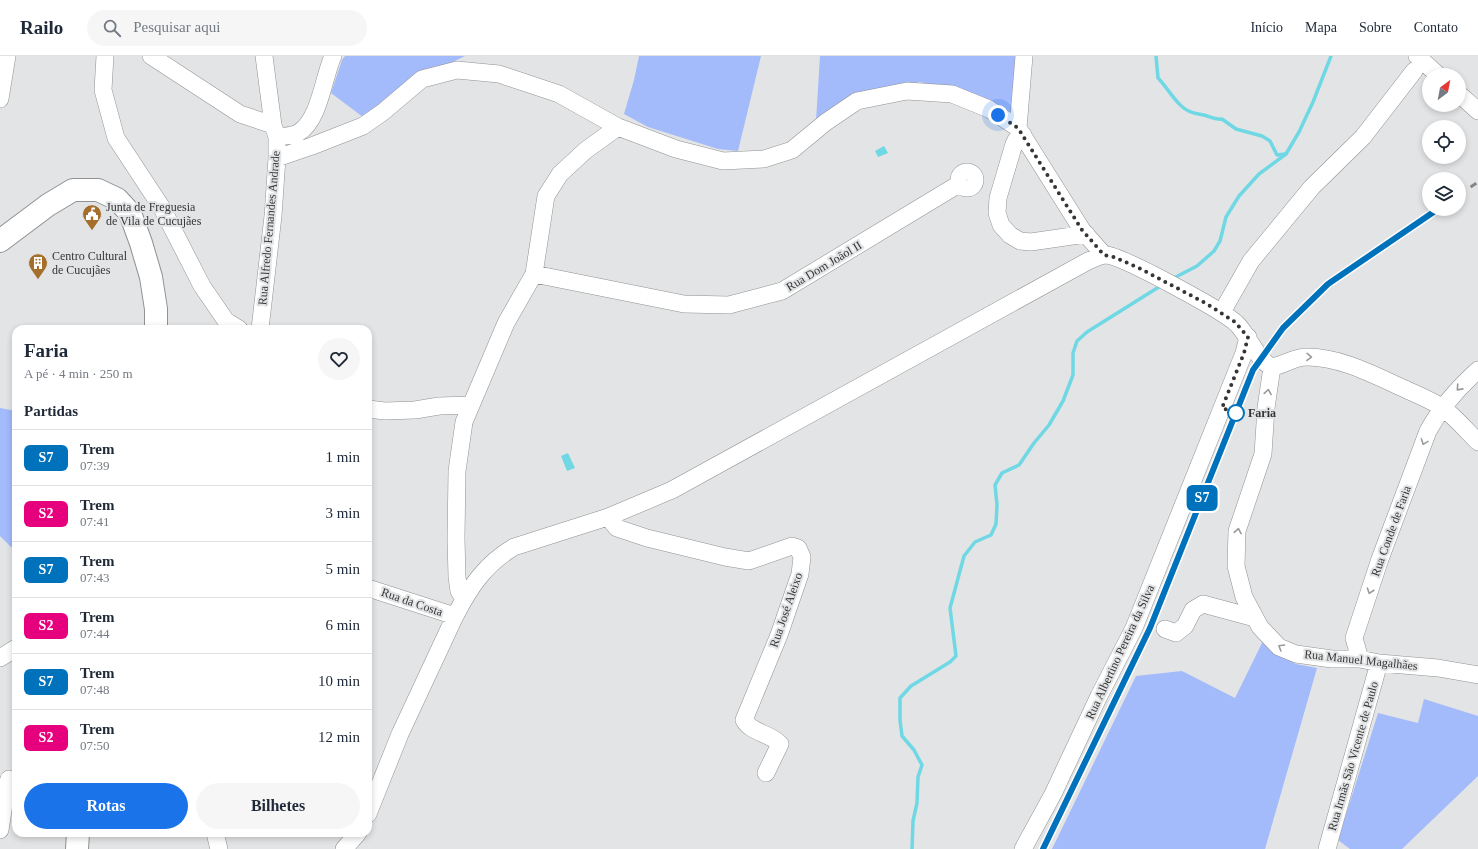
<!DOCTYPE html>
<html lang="pt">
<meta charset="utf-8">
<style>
:root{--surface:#fff;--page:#f6f6f7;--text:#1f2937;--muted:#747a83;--line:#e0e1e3;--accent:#1a73e8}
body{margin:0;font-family:Georgia,serif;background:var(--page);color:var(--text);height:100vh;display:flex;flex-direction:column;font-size:15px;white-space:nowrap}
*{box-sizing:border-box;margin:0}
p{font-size:13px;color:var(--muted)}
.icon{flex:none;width:22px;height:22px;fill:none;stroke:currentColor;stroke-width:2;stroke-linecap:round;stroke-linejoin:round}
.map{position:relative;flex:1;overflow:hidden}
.sheet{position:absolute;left:12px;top:269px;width:360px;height:512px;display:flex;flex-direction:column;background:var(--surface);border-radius:12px;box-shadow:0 2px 6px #0003}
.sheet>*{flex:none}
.badge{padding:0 8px;border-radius:6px;font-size:14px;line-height:26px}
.needle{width:26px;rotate:32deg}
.fabs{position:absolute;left:1422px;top:12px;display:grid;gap:8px}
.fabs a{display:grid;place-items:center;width:44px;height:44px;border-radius:50%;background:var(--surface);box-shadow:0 2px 6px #0003;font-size:20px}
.you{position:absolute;width:20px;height:20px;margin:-10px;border:3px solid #fff;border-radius:50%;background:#1a73e8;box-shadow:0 0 0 6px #1a73e833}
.map>.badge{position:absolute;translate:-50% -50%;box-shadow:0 0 0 2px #fff}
h2{padding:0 12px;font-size:15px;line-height:36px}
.round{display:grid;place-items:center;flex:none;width:42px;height:42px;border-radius:21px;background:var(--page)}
.head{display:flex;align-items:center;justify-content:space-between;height:68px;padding:0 12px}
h1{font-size:19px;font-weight:700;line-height:30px}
.cta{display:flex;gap:8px;margin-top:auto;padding:8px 12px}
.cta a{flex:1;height:46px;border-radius:24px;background:var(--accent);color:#fff;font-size:16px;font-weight:700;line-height:46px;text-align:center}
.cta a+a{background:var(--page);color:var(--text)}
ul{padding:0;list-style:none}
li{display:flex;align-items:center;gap:12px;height:56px;padding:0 12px;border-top:1px solid var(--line)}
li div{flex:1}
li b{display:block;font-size:15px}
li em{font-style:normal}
li .badge{min-width:44px;font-weight:700;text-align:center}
header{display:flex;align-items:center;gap:24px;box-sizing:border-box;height:56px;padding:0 20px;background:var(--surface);border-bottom:1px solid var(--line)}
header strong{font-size:19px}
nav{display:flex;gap:22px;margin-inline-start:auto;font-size:14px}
.search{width:280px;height:36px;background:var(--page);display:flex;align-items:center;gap:10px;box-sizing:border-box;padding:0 14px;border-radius:22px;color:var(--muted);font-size:15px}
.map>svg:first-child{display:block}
.green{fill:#a3bafb}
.water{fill:#6fd8e4}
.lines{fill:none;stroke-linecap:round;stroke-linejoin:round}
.stream{stroke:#6fd8e4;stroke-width:3.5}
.minor-casing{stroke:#919293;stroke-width:18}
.major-casing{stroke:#919293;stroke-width:24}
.minor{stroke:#fff;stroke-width:17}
.major{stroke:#fff;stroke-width:22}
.rail{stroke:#878788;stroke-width:3;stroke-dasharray:7 7;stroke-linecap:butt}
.oneway{stroke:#9a9a9a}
.line-casing{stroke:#fff;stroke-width:9}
.line{stroke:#0072bc;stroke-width:6}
.walk{stroke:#353536;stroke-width:4;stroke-dasharray:0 7.2}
.stop-dot{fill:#fff;stroke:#0072bc;stroke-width:2}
.labels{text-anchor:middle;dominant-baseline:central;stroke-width:4;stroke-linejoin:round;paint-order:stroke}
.poi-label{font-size:12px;fill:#353536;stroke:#e3e4e5;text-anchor:start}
.street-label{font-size:12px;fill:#353536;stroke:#e3e4e5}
.stop-label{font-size:12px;font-weight:bold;fill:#353536;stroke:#e3e4e5;text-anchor:start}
</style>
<header>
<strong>Railo</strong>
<div class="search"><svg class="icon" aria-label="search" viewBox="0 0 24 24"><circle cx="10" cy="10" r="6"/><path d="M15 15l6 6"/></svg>Pesquisar aqui</div>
<nav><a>Início</a><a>Mapa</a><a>Sobre</a><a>Contato</a></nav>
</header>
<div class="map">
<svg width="1478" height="793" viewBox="0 0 1478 793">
<rect width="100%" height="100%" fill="#e3e4e5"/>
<!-- green -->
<path class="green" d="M345 0H465L449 8 367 64 331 37 342 4Z
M639 0H761L738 95 718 93 648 71 624 58 634 24Z
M820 0H1016L1015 59 1004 52 977 41 948 32 919 26 885 33 816 65Z
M0 352 16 355V488L11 491 0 480Z
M1263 585 1277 597 1296 608 1317 612 1265 793H1052L1136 620 1182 615 1235 642Z
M1424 643 1478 660V720L1402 793H1350L1338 784 1378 657 1418 667Z"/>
<!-- water -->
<path class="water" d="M884 90 888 97 878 101 875 95Z
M568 397 575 412 567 415 561 400Z"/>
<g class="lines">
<!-- stream -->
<path class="stream" d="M1156 0 1158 22C1168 32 1178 52 1191 56 1195 58 1200 58 1204 59 1211 61 1215 64 1222 63L1236 73 1262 80 1270 85 1277 99 1285 98
M1172 223 1197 210 1214 195 1220 185 1226 161 1239 140 1259 118 1286 98 1299 76 1313 46 1331 0
M912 793 913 765 917 747 918 721 922 709 914 694 902 680 900 664V642L911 630 950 606 956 600 950 552 964 500 975 486 991 479 996 468 997 449 995 429 1002 417 1019 409 1034 387 1049 369 1063 345 1073 319V297L1077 285 1087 276 1162 229"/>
<!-- minor casing -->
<g class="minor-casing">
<path id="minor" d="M105 0 103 34 116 82 162 152 202 230 226 265 239 273
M151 0 240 58 273 69
M1417 0 1438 19
M1459 38 1478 55
M0 43 7 0
M1018 72 1024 0
M1023 79 1016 84 1014 88 998 142 997 157 1001 169 1010 179 1020 185 1031 186 1086 178
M277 81C283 80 293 80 298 77 320 64 323 22 333 0
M277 102 312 90 363 70 383 56 422 23 457 14 499 18 559 38 618 71 676 93 723 105 764 103 792 94 826 66 857 45 907 35 952 38 989 53 1018 72 1082 174 1104 199
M959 124a8 8 0 1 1 16 0a8 8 0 1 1-16 0Z
M534 218 684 248 729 249 782 235 959 128
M1222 256 1251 205 1312 131 1363 81 1414 15
M260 273 273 160 277 102V81L273 69 264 0
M1272 311 1266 352 1263 398 1237 475 1236 510 1244 541 1260 571 1279 591 1296 598 1332 603H1360L1379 607 1438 612 1478 619
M1272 311C1285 309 1293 301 1307 301 1341 301 1374 319 1405 333 1418 339 1431 344 1443 352 1456 362 1467 375 1478 386
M368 353 385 355 415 354 439 350 470 349
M608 461 617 472 647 482 725 501 749 505 792 490 798 492 802 501 800 518 779 579 744 664C751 677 770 677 780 688L766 717
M368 532 455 560
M464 543 459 535 457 521 456 483 457 415 464 366 506 267 534 218 546 140 560 118 586 94 618 71
M1165 573 1176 577 1185 570 1193 554 1203 548 1255 562
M0 602 16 592
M1360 603 1354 582 1380 503 1428 375C1441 351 1458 332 1478 314
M368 758 400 678 455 560C470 531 485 508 514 491L608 461 672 434 1088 205C1094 203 1100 199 1106 199 1123 200 1221 254 1236 267 1248 278 1258 306 1272 311
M0 774 7 729 9 723
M215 777 219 793
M344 793 358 777
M1023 793 1053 738 1099 640 1134 572 1244 297 1248 281
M1327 793 1379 607"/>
</g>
<!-- major casing -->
<g class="major-casing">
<path id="major" d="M0 185 48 149 73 134H98L117 143 130 157 141 187 151 221 156 253V273
M77 793 78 777"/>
</g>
<!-- minor -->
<use href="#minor" class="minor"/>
<!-- major -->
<use href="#major" class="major"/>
<!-- rail -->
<path class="rail" d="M1459 139 1478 126
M1043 793 1150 572 1253 314 1283 272 1328 228 1438 153"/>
</g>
<!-- one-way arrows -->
<defs><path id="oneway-chevron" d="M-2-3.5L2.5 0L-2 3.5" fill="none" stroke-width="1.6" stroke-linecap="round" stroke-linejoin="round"/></defs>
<g class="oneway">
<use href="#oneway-chevron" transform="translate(1309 301) rotate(2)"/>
<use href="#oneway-chevron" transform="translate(1459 332) rotate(132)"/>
<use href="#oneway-chevron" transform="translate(1268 336) rotate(-81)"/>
<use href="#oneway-chevron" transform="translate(1424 386) rotate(111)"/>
<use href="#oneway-chevron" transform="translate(1238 475) rotate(-80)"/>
<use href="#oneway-chevron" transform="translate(1370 535) rotate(109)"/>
<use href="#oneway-chevron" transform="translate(1281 591) rotate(-149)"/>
</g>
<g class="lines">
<!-- line casing -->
<g class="line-casing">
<path id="line" d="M1043 793 1150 572 1253 314 1283 272 1328 228 1438 153"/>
</g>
<!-- line -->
<use href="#line" class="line"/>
<!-- walk -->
<path class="walk" d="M998 59 1018 72 1082 174 1104 199 1114 201 1141 213 1207 248 1235 266 1248 281 1244 297 1222 352 1236 357"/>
</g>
<!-- icons -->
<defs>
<g id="civic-pin" transform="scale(1)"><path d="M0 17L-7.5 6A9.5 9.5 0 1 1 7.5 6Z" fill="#a56e2a" stroke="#e3e4e5"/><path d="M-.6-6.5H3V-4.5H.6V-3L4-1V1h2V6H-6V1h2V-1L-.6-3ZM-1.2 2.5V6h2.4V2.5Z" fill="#fff"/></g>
<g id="building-pin" transform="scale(1)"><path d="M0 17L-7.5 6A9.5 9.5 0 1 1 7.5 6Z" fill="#a56e2a" stroke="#e3e4e5"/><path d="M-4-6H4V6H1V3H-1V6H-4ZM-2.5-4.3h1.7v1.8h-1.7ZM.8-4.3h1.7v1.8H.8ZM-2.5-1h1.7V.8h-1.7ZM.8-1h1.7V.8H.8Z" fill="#fff"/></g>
</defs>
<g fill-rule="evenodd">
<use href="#civic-pin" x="92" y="158"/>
<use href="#building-pin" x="38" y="207"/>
</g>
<!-- markers -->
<circle class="stop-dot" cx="1236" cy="357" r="8"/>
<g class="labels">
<!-- poi labels -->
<g class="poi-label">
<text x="106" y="151">Junta de Freguesia<tspan x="106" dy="14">de Vila de Cucujães</tspan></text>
<text x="52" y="200">Centro Cultural<tspan x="52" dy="14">de Cucujães</tspan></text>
</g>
<!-- street labels -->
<g class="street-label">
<text transform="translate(269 172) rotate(-85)">Rua Alfredo Fernandes Andrade</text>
<text transform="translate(824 210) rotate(-31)">Rua Dom Joãol II</text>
<text transform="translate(1391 475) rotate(-70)">Rua Conde de Faria</text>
<text transform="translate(412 546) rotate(19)">Rua da Costa</text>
<text transform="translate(786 554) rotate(-71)">Rua José Aleixo</text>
<text transform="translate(1120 596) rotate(-65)">Rua Albertino Pereira da Silva</text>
<text transform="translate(1361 604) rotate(6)">Rua Manuel Magalhães</text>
<text transform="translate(1353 700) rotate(-74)">Rua Irmãs São Vicente de Paulo</text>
</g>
<!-- stop labels -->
<g class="stop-label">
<text x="1248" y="357">Faria</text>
</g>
</g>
</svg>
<div class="fabs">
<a><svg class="needle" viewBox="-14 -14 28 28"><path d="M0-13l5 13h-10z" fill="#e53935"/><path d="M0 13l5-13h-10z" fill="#747a83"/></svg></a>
<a><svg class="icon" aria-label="locate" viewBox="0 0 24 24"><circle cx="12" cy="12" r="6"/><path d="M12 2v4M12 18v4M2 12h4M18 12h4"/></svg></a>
<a><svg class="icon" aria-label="layers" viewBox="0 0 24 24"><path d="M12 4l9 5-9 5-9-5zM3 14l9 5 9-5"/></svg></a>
</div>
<div class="you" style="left:998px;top:59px"></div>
<b class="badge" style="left:1202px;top:442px;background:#0072bc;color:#fff">S7</b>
<section class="sheet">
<div class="head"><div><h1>Faria</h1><p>A pé · 4 min · 250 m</p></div><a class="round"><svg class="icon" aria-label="heart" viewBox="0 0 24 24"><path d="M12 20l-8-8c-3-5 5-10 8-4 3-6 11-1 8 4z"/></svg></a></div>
<h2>Partidas</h2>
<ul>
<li><span class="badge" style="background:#0072bc;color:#fff">S7</span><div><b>Trem</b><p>07:39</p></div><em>1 min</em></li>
<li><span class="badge" style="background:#e6007e;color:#fff">S2</span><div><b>Trem</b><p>07:41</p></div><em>3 min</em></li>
<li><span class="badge" style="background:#0072bc;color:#fff">S7</span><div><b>Trem</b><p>07:43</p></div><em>5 min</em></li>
<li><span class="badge" style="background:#e6007e;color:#fff">S2</span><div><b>Trem</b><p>07:44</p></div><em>6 min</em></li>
<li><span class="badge" style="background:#0072bc;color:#fff">S7</span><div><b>Trem</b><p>07:48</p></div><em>10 min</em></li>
<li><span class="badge" style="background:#e6007e;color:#fff">S2</span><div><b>Trem</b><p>07:50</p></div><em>12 min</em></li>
</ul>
<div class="cta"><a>Rotas</a><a>Bilhetes</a></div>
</section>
</div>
